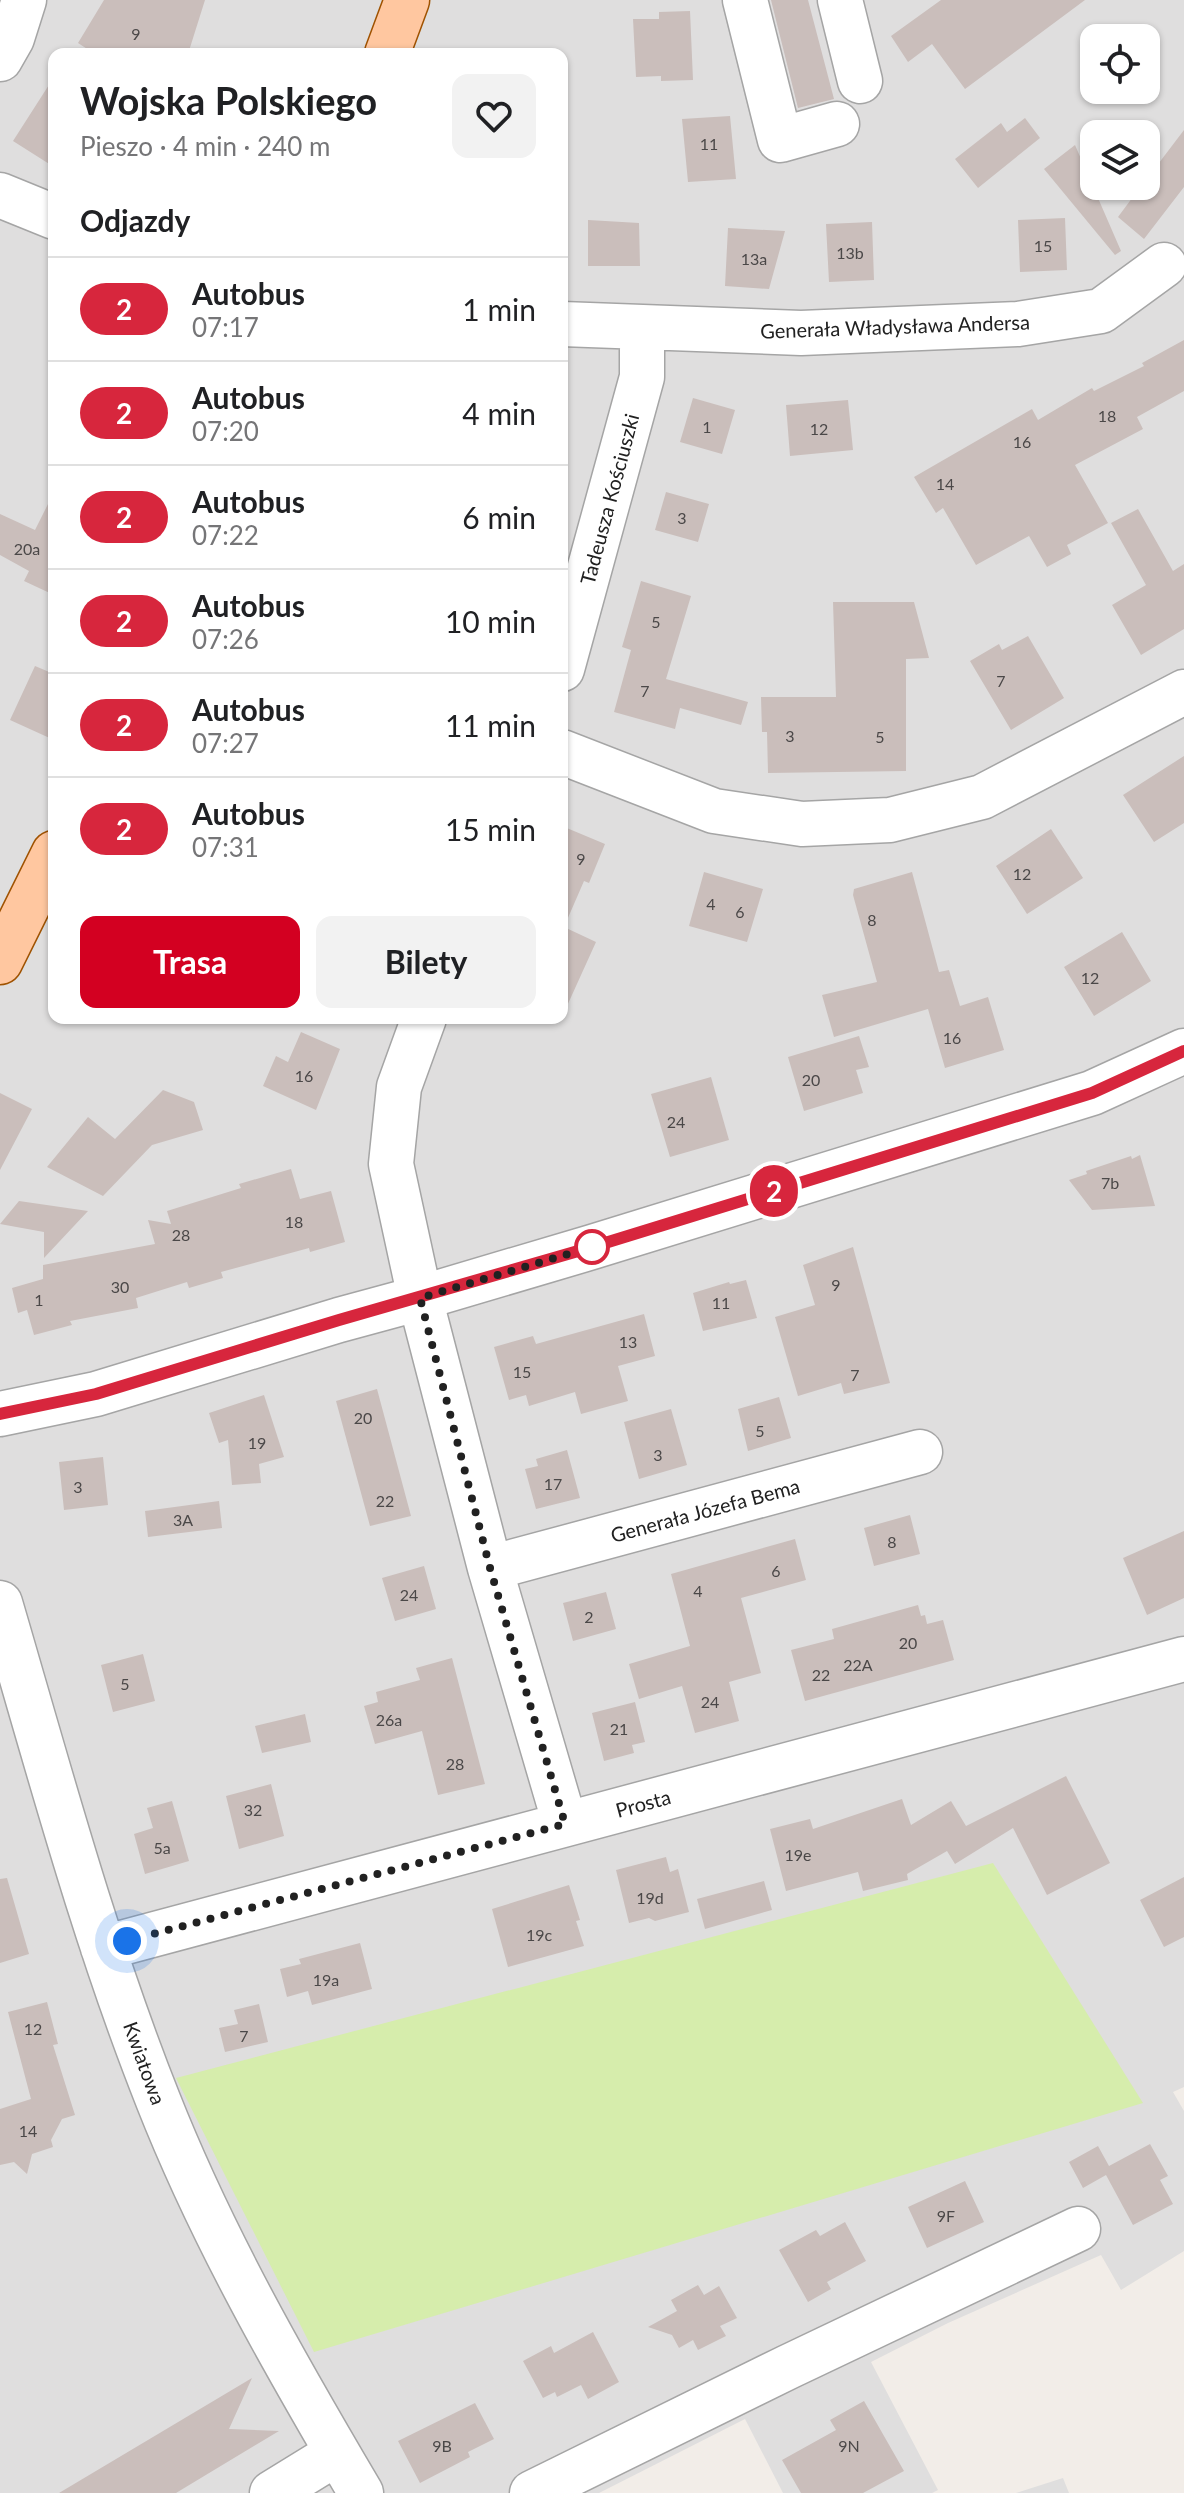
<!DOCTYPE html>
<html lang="pl">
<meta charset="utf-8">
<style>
:root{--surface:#fff;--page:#f2f2f2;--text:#202124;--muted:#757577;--line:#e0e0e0;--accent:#d30021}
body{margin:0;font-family:Lato,sans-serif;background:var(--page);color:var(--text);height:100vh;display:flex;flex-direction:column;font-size:30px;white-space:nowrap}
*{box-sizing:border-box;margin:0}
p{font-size:26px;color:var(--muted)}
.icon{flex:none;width:44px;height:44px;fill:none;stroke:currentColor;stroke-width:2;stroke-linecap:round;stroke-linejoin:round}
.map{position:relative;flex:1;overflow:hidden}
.panel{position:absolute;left:48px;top:48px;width:520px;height:976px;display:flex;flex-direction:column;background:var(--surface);border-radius:16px;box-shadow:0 2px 6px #0004}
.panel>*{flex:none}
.badge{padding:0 16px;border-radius:26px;font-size:28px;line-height:52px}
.buttons{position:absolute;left:1080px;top:24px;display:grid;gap:16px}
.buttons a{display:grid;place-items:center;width:80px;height:80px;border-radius:16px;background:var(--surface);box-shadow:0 2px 6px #0004;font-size:40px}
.you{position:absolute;width:40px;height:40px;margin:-20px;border:6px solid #fff;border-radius:50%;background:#1a73e8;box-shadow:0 0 0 12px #1a73e833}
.map>.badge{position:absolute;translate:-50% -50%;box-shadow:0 0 0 4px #fff}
h2{padding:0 32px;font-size:30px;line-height:72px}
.round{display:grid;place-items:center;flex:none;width:84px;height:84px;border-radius:16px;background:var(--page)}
.headline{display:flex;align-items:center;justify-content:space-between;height:136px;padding:0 32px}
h1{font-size:38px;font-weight:700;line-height:60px}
.action{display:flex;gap:16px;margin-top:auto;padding:16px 32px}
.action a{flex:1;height:92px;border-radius:16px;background:var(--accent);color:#fff;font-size:32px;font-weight:700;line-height:92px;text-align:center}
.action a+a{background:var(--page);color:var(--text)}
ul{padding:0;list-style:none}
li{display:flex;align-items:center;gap:24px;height:104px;padding:0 32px;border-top:2px solid var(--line)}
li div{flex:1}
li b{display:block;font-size:30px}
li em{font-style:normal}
li .badge{min-width:88px;font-weight:700;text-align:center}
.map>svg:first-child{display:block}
.residential{fill:#dfdede;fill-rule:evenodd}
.grass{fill:#d6edac}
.building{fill:#cabebb}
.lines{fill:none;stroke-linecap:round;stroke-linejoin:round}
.minor-casing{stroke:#a5a5a5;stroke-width:47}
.major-casing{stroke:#9f5200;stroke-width:47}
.minor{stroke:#fff;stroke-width:44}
.major{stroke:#ffc7a0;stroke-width:44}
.line-casing{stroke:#fff;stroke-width:18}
.line{stroke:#d7263d;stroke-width:12}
.walk{stroke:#212121;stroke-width:8;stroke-dasharray:0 14.4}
.stop-dot{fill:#fff;stroke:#d7263d;stroke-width:4}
.labels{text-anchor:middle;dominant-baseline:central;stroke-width:6;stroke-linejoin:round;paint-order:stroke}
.number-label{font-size:16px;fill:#4b4848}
.street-label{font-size:20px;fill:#212121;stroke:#fff}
</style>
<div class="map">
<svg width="1184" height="2493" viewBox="0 0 1184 2493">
<rect width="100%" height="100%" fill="#f2ede8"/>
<!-- residential -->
<path class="residential" d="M0 0H1184V2087L1173 2092 1184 2111V2251L1121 2290 1101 2255 948 2323 871 2362 938 2490 932 2493H783L745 2419 599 2493H0ZM1094 38H1146V90H1094ZM54 54H562V1018H54ZM1094 134H1146V186H1094Z
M1063 2478 1069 2493H1016Z"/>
<!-- grass -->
<path class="grass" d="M993 1863 1143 2103 314 2352 176 2078Z"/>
<!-- building -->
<path class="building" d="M104 0H205L188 54H95L78 43Z
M771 0H808L834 99 798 108Z
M941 0H1085L965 89 932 44 908 62 891 36Z
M690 11 693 80 661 81V76L636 77 633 19H659V12Z
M54 77V167L13 141Z
M730 116 736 179 688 182 682 119Z
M1025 118 1040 138 978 188 955 159 1001 123 1007 132Z
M1184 130V187L1144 239 1118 217 1141 186H1146V180Z
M1075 145 1121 251 1115 255 1044 169Z
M1065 218 1067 270 1020 272 1018 220Z
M588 220 639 223 640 266H588Z
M872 222 874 280 829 282 826 224Z
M728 228 785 231 769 289 725 286Z
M1184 340V391L1137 417 1143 429 1075 465 1108 523 1067 545 1071 554 1047 567 1029 536 976 565 943 508 936 513 914 477 1032 409 1038 420 1092 388 1094 391 1144 366 1142 363Z
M693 398 735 410 722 454 680 442Z
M848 400 853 450 790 456 786 405Z
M54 492V595L24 581 29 571 0 555V514L35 530Z
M666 492 709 504 698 542 655 530Z
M1138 509 1173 571 1184 564V629L1141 655 1112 605 1146 585 1111 523Z
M641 581 691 596 666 679 748 702 741 725 680 708 675 729 614 712 631 650 622 647Z
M833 602H914L929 658 906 659V771L768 773 767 732H762L761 697H836Z
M1028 636 1064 698 1011 730 970 661 999 644 1002 650Z
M35 666 54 674V740L10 720Z
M1184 756V823L1154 842 1123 795Z
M562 826 605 844 589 883 584 881 564 927 596 942 562 1017Z
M1051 829 1083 878 1027 914 996 866Z
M704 872 763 889 747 942 689 926Z
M912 872 939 972 949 970 960 1006 988 997 1004 1050 945 1068 928 1009 834 1037 822 995 877 982 853 895 854 889Z
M1122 932 1151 981 1094 1016 1064 967Z
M301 1032 340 1049 316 1110 263 1086 276 1056 288 1062Z
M859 1036 869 1067 856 1070 863 1093 804 1111 788 1057Z
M711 1077 729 1140 670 1157 651 1094Z
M163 1090 194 1102 203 1130 152 1145 103 1196 47 1167 88 1117 115 1139Z
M0 1093 32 1109 0 1170Z
M1140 1155 1155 1206 1092 1210 1069 1180 1087 1174 1086 1171 1131 1156 1132 1159Z
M291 1169 300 1199 331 1191 345 1242 310 1252 309 1248 221 1272 223 1278 189 1288 187 1282 136 1298 138 1308 70 1321 72 1325 34 1335 27 1310 18 1313 12 1288 43 1279V1265L155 1244 148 1220 171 1224 167 1211 241 1188 239 1184Z
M19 1201 88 1211 44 1258V1232L0 1224Z
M853 1247 890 1383 844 1394 841 1383 798 1396 775 1317 815 1305 803 1265Z
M746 1280 757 1318 703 1331 693 1293 729 1282 730 1284Z
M644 1314 655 1356 618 1366 628 1401 581 1414 575 1392 529 1406 526 1395 509 1400 494 1347 533 1336 536 1344Z
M377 1389 411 1516 370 1526 336 1401Z
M264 1395 284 1457 259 1464 261 1483 232 1485 228 1440 219 1443 209 1413Z
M779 1397 791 1438 748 1451 738 1409Z
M671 1409 687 1465 639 1479 624 1422Z
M567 1450 580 1498 536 1509 525 1469 538 1466 536 1459Z
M103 1457 108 1505 64 1510 59 1462Z
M219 1501 222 1528 148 1537 145 1511Z
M910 1515 920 1554 874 1566 864 1528Z
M1184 1531V1598L1147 1615 1123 1558Z
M795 1539 806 1580 741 1598 761 1673 729 1682 739 1721 695 1733 682 1686 639 1699 629 1664 690 1646 671 1574Z
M424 1566 436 1609 395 1621 382 1578Z
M606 1592 616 1629 573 1641 563 1603Z
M918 1605 921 1616 925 1615 927 1624 943 1620 954 1660 805 1701 791 1650 834 1639 832 1629Z
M143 1654 155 1701 113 1712 101 1665Z
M452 1658 485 1784 438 1795 422 1731 375 1744 364 1706 378 1702 376 1692 420 1680 416 1668Z
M635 1702 645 1742 632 1745 634 1753 604 1761 592 1713Z
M305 1714 311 1742 262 1753 255 1726Z
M1066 1776 1110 1863 1047 1895 1013 1828 955 1864 947 1851 907 1874 908 1880 863 1891 858 1872 786 1891 770 1829 810 1819 813 1829 902 1799 911 1825 951 1801 966 1826Z
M271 1784 284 1836 239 1849 226 1796Z
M172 1801 189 1861 145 1874 134 1834 153 1828 147 1808Z
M666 1857 670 1872 678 1869 689 1912 655 1921 649 1918 629 1923 616 1870Z
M1184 1877V1937L1164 1947 1140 1900Z
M7 1878 29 1954 0 1963V1879Z
M764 1881 772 1910 705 1929 697 1899Z
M569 1885 580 1920 576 1921 584 1946 508 1967 492 1909Z
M360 1943 372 1989 312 2005 308 1991 287 1997 280 1969 301 1964 299 1959Z
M47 2002 58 2044 53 2045 75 2115 62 2119 51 2140 53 2147 32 2154 27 2174 14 2162 0 2165V2109L31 2099 8 2012Z
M259 2004 268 2042 225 2052 219 2028 238 2024 234 2010Z
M1150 2144 1168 2176 1160 2180 1173 2204 1133 2225 1106 2175 1083 2188 1069 2162 1098 2146 1109 2166Z
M965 2181 984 2222 927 2248 908 2207Z
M845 2222 866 2261 827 2282 831 2289 808 2302 779 2250 816 2230 820 2236Z
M698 2285 704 2295 719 2286 737 2318 720 2326 726 2336 698 2350 693 2340 679 2348 672 2335 648 2327 677 2311 671 2300Z
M593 2332 619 2382 588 2399 581 2385 557 2397 555 2392 543 2398 523 2361 551 2346 554 2353Z
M252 2378 229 2429 279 2431 234 2458 176 2493H59Z
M864 2401 904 2471 863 2493H801L782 2460 836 2430 830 2420Z
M475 2403 494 2439 468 2452 470 2457 420 2483 398 2441Z"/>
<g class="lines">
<!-- minor casing -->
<g class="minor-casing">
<path id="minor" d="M745 0 780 140 837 124
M840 0 860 81
M0 59 12 38 24 0
M0 195 54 217
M562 324 801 333 1018 324 1101 311 1164 265
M562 669 642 377V327
M562 752 714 811 802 824 890 820 982 797 1184 692
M424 1018 399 1087 391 1164 420 1298 490 1568 565 1824
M0 1414 96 1394 339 1320 420 1298 592 1247 1092 1093 1184 1051
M490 1568 920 1452
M0 1603C49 1770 94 1939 158 2100 212 2237 286 2366 361 2493
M103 1948 1184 1659
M272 2493 337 2453
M532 2493 788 2367 1078 2229"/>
</g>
<!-- major casing -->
<g class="major-casing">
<path id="major" d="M387 54 407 0
M0 962 54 853"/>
</g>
<!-- minor -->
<use href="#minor" class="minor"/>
<!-- major -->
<use href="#major" class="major"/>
</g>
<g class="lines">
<!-- line casing -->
<g class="line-casing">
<path id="line" d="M0 1414 96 1394 339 1320 592 1247 1092 1093 1184 1051"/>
</g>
<!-- line -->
<use href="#line" class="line"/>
<!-- walk -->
<path class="walk" d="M127 1941 565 1824 490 1568 420 1298 592 1247"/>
</g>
<!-- markers -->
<circle class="stop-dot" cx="592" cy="1247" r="16"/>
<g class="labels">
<!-- number labels -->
<g class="number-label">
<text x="136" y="33">9</text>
<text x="709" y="143">11</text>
<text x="1043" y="245">15</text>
<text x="850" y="252">13b</text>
<text x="754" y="258">13a</text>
<text x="1107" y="415">18</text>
<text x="707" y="426">1</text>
<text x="819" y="428">12</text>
<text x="1022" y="441">16</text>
<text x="945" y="483">14</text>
<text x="682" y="517">3</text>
<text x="27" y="548">20a</text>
<text x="656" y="621">5</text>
<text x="1001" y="680">7</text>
<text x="645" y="690">7</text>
<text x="790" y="735">3</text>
<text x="880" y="736">5</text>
<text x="581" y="858">9</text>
<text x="1022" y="873">12</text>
<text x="711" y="903">4</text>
<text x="740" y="911">6</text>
<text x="872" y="919">8</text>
<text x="1090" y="977">12</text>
<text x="952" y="1037">16</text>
<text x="304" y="1075">16</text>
<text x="811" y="1079">20</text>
<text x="676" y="1121">24</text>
<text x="1110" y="1182">7b</text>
<text x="294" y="1221">18</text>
<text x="181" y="1234">28</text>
<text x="836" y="1284">9</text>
<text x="120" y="1286">30</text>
<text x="39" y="1299">1</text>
<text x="721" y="1302">11</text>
<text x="628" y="1341">13</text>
<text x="522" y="1371">15</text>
<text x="855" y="1374">7</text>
<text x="363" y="1417">20</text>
<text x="760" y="1430">5</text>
<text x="257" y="1442">19</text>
<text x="658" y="1454">3</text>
<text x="553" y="1483">17</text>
<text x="78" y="1486">3</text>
<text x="385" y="1500">22</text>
<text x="183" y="1519">3A</text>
<text x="892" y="1541">8</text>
<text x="776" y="1570">6</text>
<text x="698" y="1590">4</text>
<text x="409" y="1594">24</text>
<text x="589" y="1616">2</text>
<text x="908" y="1642">20</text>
<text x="858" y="1664">22A</text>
<text x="821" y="1674">22</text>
<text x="125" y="1683">5</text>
<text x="710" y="1701">24</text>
<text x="389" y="1719">26a</text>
<text x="619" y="1728">21</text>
<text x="455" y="1763">28</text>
<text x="253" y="1809">32</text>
<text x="162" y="1847">5a</text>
<text x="798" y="1854">19e</text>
<text x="650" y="1897">19d</text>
<text x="539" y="1934">19c</text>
<text x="326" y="1979">19a</text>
<text x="33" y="2028">12</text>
<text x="244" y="2035">7</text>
<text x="28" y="2130">14</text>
<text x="946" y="2215">9F</text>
<text x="442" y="2445">9B</text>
<text x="849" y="2445">9N</text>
</g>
<!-- street labels -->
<g class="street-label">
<text transform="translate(895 326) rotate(-2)">Generała Władysława Andersa</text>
<text transform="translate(609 499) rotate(-75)">Tadeusza Kościuszki</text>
<text transform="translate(705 1510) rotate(-15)">Generała Józefa Bema</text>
<text transform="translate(643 1803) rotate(-15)">Prosta</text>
<text transform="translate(145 2063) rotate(70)">Kwiatowa</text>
</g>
</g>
</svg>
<div class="buttons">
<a><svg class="icon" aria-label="locate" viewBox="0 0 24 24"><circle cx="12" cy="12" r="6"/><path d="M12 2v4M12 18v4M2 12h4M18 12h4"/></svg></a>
<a><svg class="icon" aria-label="layers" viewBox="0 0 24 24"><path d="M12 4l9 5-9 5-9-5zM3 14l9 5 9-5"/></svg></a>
</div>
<div class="you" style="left:127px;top:1941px"></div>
<b class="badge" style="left:774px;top:1191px;background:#d7263d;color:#fff">2</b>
<section class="panel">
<div class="headline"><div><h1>Wojska Polskiego</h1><p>Pieszo · 4 min · 240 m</p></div><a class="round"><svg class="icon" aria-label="heart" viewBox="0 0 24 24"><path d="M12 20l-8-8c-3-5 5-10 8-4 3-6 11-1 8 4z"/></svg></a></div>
<h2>Odjazdy</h2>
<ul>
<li><span class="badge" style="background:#d7263d;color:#fff">2</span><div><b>Autobus</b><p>07:17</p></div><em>1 min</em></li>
<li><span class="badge" style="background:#d7263d;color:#fff">2</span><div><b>Autobus</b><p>07:20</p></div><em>4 min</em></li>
<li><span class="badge" style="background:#d7263d;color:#fff">2</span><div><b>Autobus</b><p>07:22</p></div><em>6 min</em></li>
<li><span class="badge" style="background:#d7263d;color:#fff">2</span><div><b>Autobus</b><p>07:26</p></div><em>10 min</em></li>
<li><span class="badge" style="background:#d7263d;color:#fff">2</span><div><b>Autobus</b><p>07:27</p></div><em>11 min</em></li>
<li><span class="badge" style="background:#d7263d;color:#fff">2</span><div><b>Autobus</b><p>07:31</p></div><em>15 min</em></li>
</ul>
<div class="action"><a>Trasa</a><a>Bilety</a></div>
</section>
</div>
